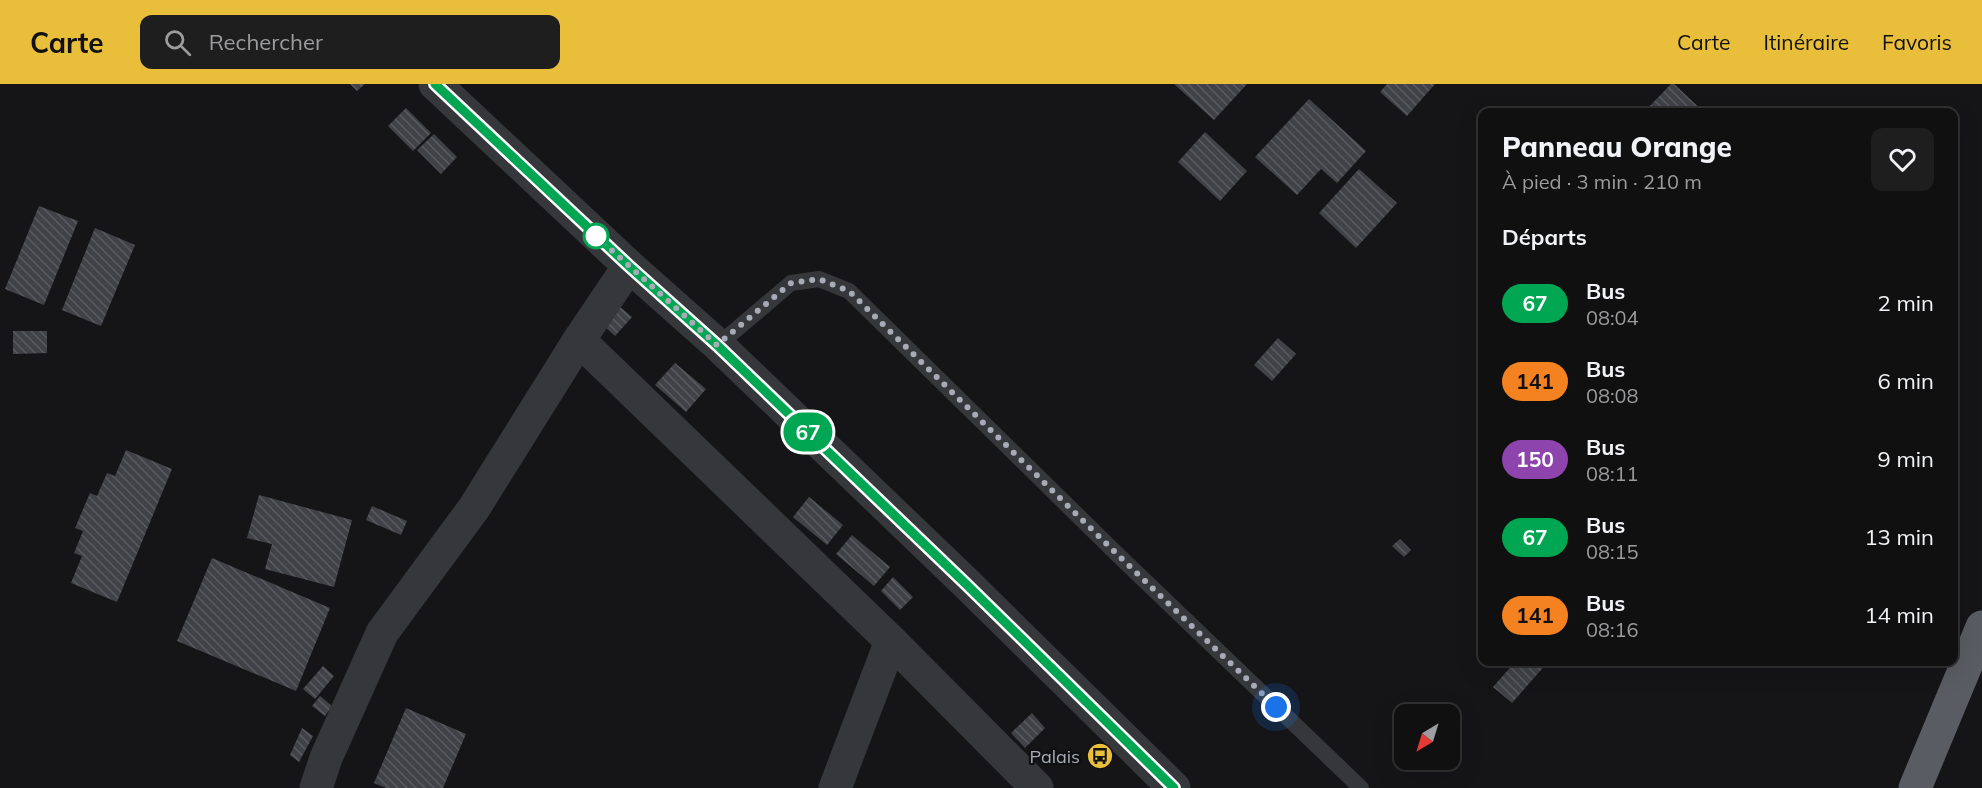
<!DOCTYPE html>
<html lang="fr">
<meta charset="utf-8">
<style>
:root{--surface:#101011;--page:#1e1e1f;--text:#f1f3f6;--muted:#9c9d9f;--line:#303031;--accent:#e9be3b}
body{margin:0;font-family:Mulish,sans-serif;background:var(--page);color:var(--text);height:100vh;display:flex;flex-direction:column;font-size:22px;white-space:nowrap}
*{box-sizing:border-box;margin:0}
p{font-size:20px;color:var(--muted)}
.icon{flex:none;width:33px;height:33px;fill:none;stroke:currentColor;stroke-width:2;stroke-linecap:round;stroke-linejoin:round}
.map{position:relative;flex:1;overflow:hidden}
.drawer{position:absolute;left:1478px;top:24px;width:480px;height:558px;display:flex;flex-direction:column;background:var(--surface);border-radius:12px;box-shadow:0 6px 24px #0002,0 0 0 2px var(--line)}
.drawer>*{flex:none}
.badge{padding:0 12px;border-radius:20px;font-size:21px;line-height:39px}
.needle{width:39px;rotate:218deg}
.fabs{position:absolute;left:1394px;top:620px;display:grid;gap:12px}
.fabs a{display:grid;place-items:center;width:66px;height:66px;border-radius:12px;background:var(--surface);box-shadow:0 6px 24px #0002,0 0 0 2px var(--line);font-size:30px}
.you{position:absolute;width:30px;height:30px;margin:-15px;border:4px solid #fff;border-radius:50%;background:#1a73e8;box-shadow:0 0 0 9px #1a73e833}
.map>.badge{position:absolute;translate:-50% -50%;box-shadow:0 0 0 3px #fff}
h2{padding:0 24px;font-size:22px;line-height:54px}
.round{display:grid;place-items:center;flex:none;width:63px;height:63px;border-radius:12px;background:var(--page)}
.overview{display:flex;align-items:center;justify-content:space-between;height:102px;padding:0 24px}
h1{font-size:28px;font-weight:800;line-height:45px}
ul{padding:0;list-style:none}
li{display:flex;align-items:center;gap:18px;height:78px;padding:0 24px}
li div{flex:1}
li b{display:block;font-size:22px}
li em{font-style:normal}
li .badge{min-width:66px;font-weight:700;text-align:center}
header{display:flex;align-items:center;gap:36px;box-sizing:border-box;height:84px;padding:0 30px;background:var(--accent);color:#111}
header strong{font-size:28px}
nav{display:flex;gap:33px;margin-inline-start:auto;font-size:21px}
.search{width:420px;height:54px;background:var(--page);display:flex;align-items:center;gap:15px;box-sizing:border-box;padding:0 21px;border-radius:12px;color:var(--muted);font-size:22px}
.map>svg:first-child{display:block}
.building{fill:url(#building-back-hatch)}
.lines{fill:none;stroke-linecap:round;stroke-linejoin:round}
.service{stroke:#36373b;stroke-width:16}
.minor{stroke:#36373b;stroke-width:33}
.tertiary{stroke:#36373b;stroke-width:33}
.trunk{stroke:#5a5c63;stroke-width:33}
.line-casing{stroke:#fff;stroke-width:14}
.line{stroke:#00a651;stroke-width:9}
.walk{stroke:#a7abb6;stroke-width:6;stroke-dasharray:0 10.8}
.stop-dot{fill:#fff;stroke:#00a651;stroke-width:3}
.labels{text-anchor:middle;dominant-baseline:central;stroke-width:4.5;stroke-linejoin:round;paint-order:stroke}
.poi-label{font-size:18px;fill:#a7abb6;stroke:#101012;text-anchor:end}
</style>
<header>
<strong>Carte</strong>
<div class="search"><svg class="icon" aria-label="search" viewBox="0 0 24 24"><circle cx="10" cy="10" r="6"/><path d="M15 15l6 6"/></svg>Rechercher</div>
<nav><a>Carte</a><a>Itinéraire</a><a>Favoris</a></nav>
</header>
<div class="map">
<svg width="1982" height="704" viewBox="0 0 1982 704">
<defs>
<pattern id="building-back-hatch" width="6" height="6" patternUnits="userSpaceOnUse" patternTransform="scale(1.5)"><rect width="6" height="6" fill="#414247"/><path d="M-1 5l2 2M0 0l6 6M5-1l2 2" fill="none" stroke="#5a5b5f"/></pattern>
</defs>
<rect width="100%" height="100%" fill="#151517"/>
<!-- building -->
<path class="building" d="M350 0H365L357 7Z
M1174 0H1247L1214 36Z
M1387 0H1435L1407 32 1380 8Z
M1671 0H1674L1704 28H1644Z
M1309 15 1366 67 1337 99 1321 85 1297 111 1255 73Z
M406 24 431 49 413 67 388 42Z
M1205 48 1247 87 1220 117 1178 78Z
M434 50 457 73 441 90 417 66Z
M1359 85 1397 119 1356 164 1319 129Z
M39 122 78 137 44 221 5 205Z
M95 144 135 161 101 242 62 226Z
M612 216 632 233 615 252 596 235Z
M13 247H47V269L13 270Z
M1278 254 1296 270 1272 297 1254 281Z
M675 279 706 305 686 328 655 301Z
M126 366 172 385 117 518 71 499 82 472 74 469 83 447 75 444 90 409 97 412 107 389 115 392Z
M259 411 352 436 334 503 265 485 272 460 247 454Z
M809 413 843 441 827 461 793 433Z
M372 422 407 437 401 451 366 436Z
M852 451 890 483 874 502 836 470Z
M1400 455 1411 466 1404 473 1392 462Z
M212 474 330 524 296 607 177 557Z
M893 493 913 513 900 526 881 507Z
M1515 578H1548L1512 619 1493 603Z
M323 582 334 592 315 615 303 605Z
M320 612 332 622 325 632 312 622Z
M406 624 466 650 443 704H386L374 699Z
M1032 629 1045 644 1025 664 1011 649Z
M302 644 313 652 299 678 290 671Z"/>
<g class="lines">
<!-- service -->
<path class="service" d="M718 261 791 199 819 195 849 207 1119 472 1361 704"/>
<!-- minor -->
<path class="minor" d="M579 256 891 557 1037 704
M316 704 326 674 382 549 474 424 579 256 629 182
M835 704 891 557"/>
<!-- tertiary -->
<path class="tertiary" d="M435 0 629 182 718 261 967 500 1174 704"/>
<!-- trunk -->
<path class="trunk" d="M1915 704 1982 543"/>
</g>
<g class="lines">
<!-- line casing -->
<g class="line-casing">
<path id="line" d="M435 0 629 182 717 261 967 501 1174 704"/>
</g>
<!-- line -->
<use href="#line" class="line"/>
<!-- walk -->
<path class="walk" d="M596 152 717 261 791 199 819 195 849 207 1119 472 1276 623"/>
</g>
<!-- icons -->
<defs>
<g id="bus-disc" transform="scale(1.35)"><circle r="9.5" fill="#e9be3b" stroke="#101012"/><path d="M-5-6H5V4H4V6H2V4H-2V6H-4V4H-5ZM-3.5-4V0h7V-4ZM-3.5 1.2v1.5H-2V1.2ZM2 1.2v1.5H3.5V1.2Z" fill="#111"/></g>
</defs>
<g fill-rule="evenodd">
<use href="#bus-disc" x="1100" y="672"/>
</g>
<!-- markers -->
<circle class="stop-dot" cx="596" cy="152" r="12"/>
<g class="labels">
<!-- poi labels -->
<g class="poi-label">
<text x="1080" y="672">Palais</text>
</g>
</g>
</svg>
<div class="fabs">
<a><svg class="needle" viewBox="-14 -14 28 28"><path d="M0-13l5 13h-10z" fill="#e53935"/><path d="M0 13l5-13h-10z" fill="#9c9d9f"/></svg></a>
</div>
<div class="you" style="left:1276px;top:623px"></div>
<b class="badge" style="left:808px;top:348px;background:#00a651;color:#fff">67</b>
<section class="drawer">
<div class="overview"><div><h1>Panneau Orange</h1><p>À pied · 3 min · 210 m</p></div><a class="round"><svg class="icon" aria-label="heart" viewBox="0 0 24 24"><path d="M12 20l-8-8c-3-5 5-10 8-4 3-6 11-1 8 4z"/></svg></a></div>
<h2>Départs</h2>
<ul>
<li><span class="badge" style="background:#00a651;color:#fff">67</span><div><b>Bus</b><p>08:04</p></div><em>2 min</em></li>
<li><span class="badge" style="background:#f58220;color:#111">141</span><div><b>Bus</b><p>08:08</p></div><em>6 min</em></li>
<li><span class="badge" style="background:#8e44ad;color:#fff">150</span><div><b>Bus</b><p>08:11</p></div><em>9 min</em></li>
<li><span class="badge" style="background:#00a651;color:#fff">67</span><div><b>Bus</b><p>08:15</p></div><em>13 min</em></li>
<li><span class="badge" style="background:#f58220;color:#111">141</span><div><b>Bus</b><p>08:16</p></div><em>14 min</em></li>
</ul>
</section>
</div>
